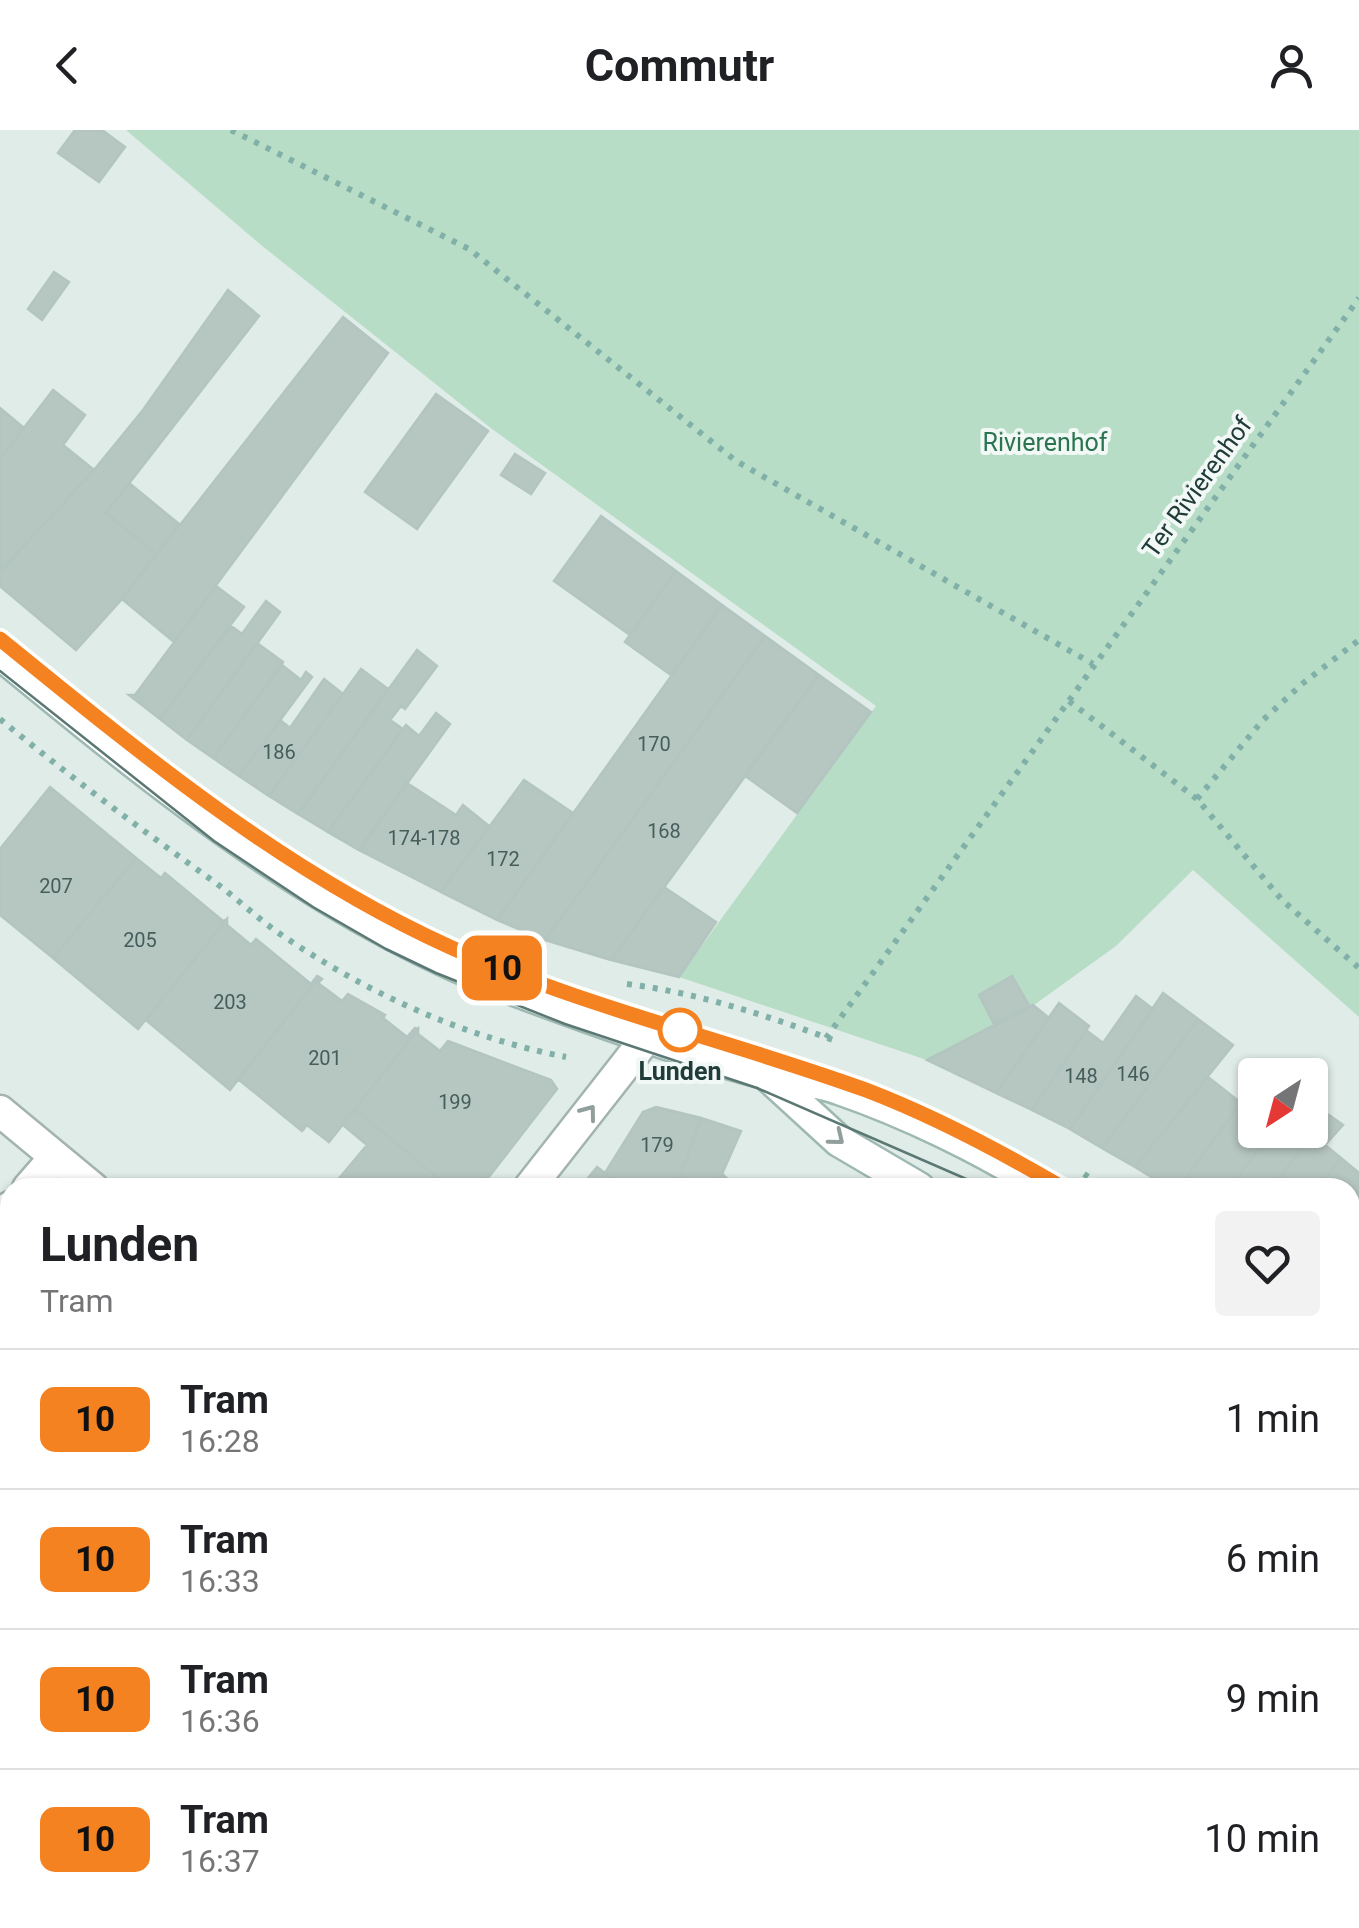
<!DOCTYPE html>
<style>
:root{--surface:#fff;--page:#f2f2f2;--text:#202124;--muted:#757577;--line:#e0e0e0}
body{margin:0;font-family:Roboto,sans-serif;background:var(--page);color:var(--text);height:100vh;display:flex;flex-direction:column;font-size:38px;white-space:nowrap}
*{box-sizing:border-box;margin:0}
p{font-size:32px;color:var(--muted)}
.icon{flex:none;width:55px;height:55px;fill:none;stroke:currentColor;stroke-width:2;stroke-linecap:round;stroke-linejoin:round}
.map{position:relative;flex:1;overflow:hidden}
.sheet{position:absolute;left:0px;top:1048px;width:1360px;height:752px;display:flex;flex-direction:column;background:var(--surface);border-radius:30px 30px 0 0;box-shadow:0 2px 8px #0004}
.sheet>*{flex:none}
.badge{padding:0 20px;border-radius:15px;font-size:35px;line-height:65px}
.needle{width:65px;rotate:216deg}
.controls{position:absolute;left:1238px;top:928px;display:grid;gap:20px}
.controls a{display:grid;place-items:center;width:90px;height:90px;border-radius:10px;background:var(--surface);box-shadow:0 2px 8px #0004;font-size:50px}
.map>.badge{position:absolute;translate:-50% -50%;box-shadow:0 0 0 5px #fff}
.round{display:grid;place-items:center;flex:none;width:105px;height:105px;border-radius:10px;background:var(--page)}
.head{display:flex;align-items:center;justify-content:space-between;height:170px;padding:0 40px}
h1{font-size:48px;font-weight:700;line-height:75px}
ul{padding:0;list-style:none}
li{display:flex;align-items:center;gap:30px;height:140px;padding:0 40px;border-top:2px solid var(--line)}
li div{flex:1}
li b{display:block;font-size:38px}
li em{font-style:normal}
li .badge{min-width:110px;font-weight:700;text-align:center}
header{display:flex;justify-content:space-between;align-items:center;height:130px;padding:0 40px;background:var(--surface);font-size:45px;font-weight:700}
.map>svg:first-child{display:block}
.green{fill:#b8ddc7}
.building{fill:#b6c6c1;stroke:#b3c5c0;stroke-width:2.5}
.lines{fill:none;stroke-linecap:round;stroke-linejoin:round}
.minor-casing{stroke:#a3b4b0;stroke-width:35}
.secondary-casing{stroke:#9eb8b2;stroke-width:35}
.path{stroke:#80b0a7;stroke-width:6;stroke-dasharray:5 8;stroke-linecap:butt}
.minor{stroke:#fff;stroke-width:30}
.secondary{stroke:#fff;stroke-width:30}
.tram{stroke:#5b7874;stroke-width:2.5}
.oneway{stroke:#909e9c}
.line-casing{stroke:#fff;stroke-width:22}
.line{stroke:#f58220;stroke-width:15}
.stop-dot{fill:#fff;stroke:#f58220;stroke-width:5}
.labels{text-anchor:middle;dominant-baseline:central;stroke-width:8;stroke-linejoin:round;paint-order:stroke}
.number-label{font-size:20px;fill:#465e5b}
.park-label{font-size:25px;fill:#2a7450;stroke:#f1f8f5}
.street-label{font-size:25px;fill:#203c39;stroke:#f1f8f5}
.stop-label{font-size:25px;font-weight:bold;fill:#203c39;stroke:#f1f8f5}
</style>
<header><svg class="icon" aria-label="back" viewBox="0 0 24 24"><path d="M15 5l-7 7 7 7"/></svg>Commutr<svg class="icon" aria-label="person" viewBox="0 0 24 24"><circle cx="12" cy="8" r="4"/><path d="M4 21q1-7 8-7t8 7"/></svg></header>
<div class="map">
<svg width="1359" height="1798" viewBox="0 0 1359 1798">
<rect width="100%" height="100%" fill="#e0ece8"/>
<!-- green -->
<path class="green" d="M126 0H1359V887L1193 740 1116 816 1034 875 927 930 679 847 876 576 492 299 261 115Z"/>
<!-- building -->
<path class="building" d="M75 0H102L125 17 99 52 58 23Z
M54 142 69 152 42 190 28 179Z
M228 160 259 186 106 383 156 424 122 469 76 520 0 456V442L94 340 143 280Z
M343 187 388 223 174 512 122 469Z
M53 260 85 285 63 315 94 340 0 442V329Z
M436 264 488 301 417 399 365 362Z
M0 278 24 298 0 329Z
M515 324 545 343 531 364 501 345Z
M129 353 179 394 156 424 106 383Z
M601 386 676 441 630 505 554 451Z
M676 441 722 475 671 545 625 512Z
M216 456 244 477 160 589 129 565H135Z
M266 471 280 482 187 610 160 589 231 496 242 504Z
M722 475 765 506 545 810 497 790Z
M765 506 819 545 611 830 545 810Z
M257 513 283 532 213 628 187 610Z
M417 520 437 536 405 579 401 576 390 590 403 599 328 702 298 684Z
M282 535 301 550 306 542 312 547 239 646 213 628Z
M361 539 388 559 298 684 269 666Z
M819 545 871 582 797 683 744 645Z
M324 549 343 564 269 666 239 646 280 590 290 598Z
M436 583 450 594 359 720 328 702 406 595 419 606Z
M524 650 573 683 497 790 441 762Z
M407 653 456 685 463 675 489 696 441 762 359 720Z
M50 657 136 728 53 828 0 785V719Z
M136 728 161 748 165 743 223 791 227 789 138 899 53 828Z
M664 757 716 792 679 847 611 830Z
M227 789V795L251 815 256 809 311 854 317 846 319 847 230 960 146 890Z
M1012 846 1030 877 995 896 979 865Z
M319 847 322 849 318 853 342 871 348 864 385 885 383 888 407 907 415 898 418 899 329 1012 307 995 302 1001 238 949Z
M1163 863 1198 889 1102 1018 1070 999Z
M1136 866 1153 879 1070 999 1032 980 1086 900 1103 913Z
M1059 873 1089 896 1032 980 996 963Z
M1033 875 1049 888 996 963 927 930Z
M1198 889 1233 915 1135 1037 1102 1018Z
M418 899V904L440 921 448 911 551 950 557 959 488 1048 485 1046 476 1058H450L355 979Z
M1208 947 1241 973 1178 1058H1169L1135 1037Z
M1253 956 1255 1000H1274L1229 1058H1178Z
M656 977 701 988 679 1049 671 1058H624L605 1043 643 982Z
M355 979 450 1058H331L367 1015 342 994Z
M1329 985 1343 995 1325 1015 1341 1028 1317 1058H1271Z
M701 988 741 1001 722 1044 710 1058H671L679 1049Z
M1310 995 1316 1000 1271 1058H1229L1274 1000H1310Z
M1341 1028 1359 1043V1060L1350 1070V1058H1317Z
M597 1037 605 1043 624 1058H580Z
M722 1044 738 1058H710Z
M1359 1060V1124L1350 1134V1070Z
M1359 1124V1173L1350 1182V1134Z
M1359 1173V1209L1350 1201V1182Z
M10 1449V1476L0 1468V1462Z
M9 1475 10 1476V1527L0 1518V1486Z
M0 1518 10 1527V1575L0 1567Z
M1350 1547 1359 1557V1629L1350 1637Z
M0 1567 10 1575V1626L0 1618Z
M1359 1629V1742L1350 1746V1637Z
M1359 1742V1798H1320L1317 1790H1350V1746Z
M10 1753V1790H60L70 1798H2L0 1765Z
M60 1790H149L158 1796 70 1798Z
M228 1790H312L322 1798H238Z
M333 1790H373L366 1798H327Z
M373 1790H459L469 1798H366Z
M459 1790H706L699 1798H469Z
M706 1790H1089L1099 1798H699Z"/>
<g class="lines">
<!-- minor casing -->
<g class="minor-casing">
<path id="minor" d="M0 981 93 1058
M28 1058 55 1027
M529 1058 648 906
M0 1088 10 1077
M0 1229 10 1218
M0 1708 10 1696"/>
</g>
<!-- secondary casing -->
<g class="secondary-casing">
<path id="secondary" d="M0 524C158 654 319 786 512 859 594 890 680 921 764 943 789 950 815 950 839 959 906 982 983 1019 1044 1058
M767 945 839 1011 919 1058
M1350 1324 1359 1335
M1350 1394 1359 1406"/>
</g>
<!-- path -->
<path class="path" d="M231 0 469 119 736 331 1093 534
M1069 571 1197 669 1282 770 1359 838
M0 589C71 648 145 702 220 756 242 773 263 793 286 808 373 866 464 907 566 927
M1197 669 1263 590 1302 554 1359 510
M627 854C699 863 768 886 836 911
M826 908 1359 168
M1084 1044 1105 1058
M1350 1265 1359 1275
M1350 1459 1359 1473"/>
<!-- minor -->
<use href="#minor" class="minor"/>
<!-- secondary -->
<use href="#secondary" class="secondary"/>
<!-- tram -->
<path class="tram" d="M0 509C140 624 284 741 450 817 583 878 728 910 866 960 934 985 1000 1021 1063 1058
M0 541 214 711 313 777 386 819 436 843 565 894 757 958 987 1058
M1350 1305 1359 1316
M1350 1341 1359 1353"/>
</g>
<!-- one-way arrows -->
<defs><path id="oneway-chevron" d="M-2-3.5L2.5 0L-2 3.5" fill="none" stroke-width="1.6" stroke-linecap="round" stroke-linejoin="round" transform="scale(2.5)"/></defs>
<g class="oneway">
<use href="#oneway-chevron" transform="translate(589 982) rotate(-53)"/>
<use href="#oneway-chevron" transform="translate(837 1008) rotate(39)"/>
</g>
<g class="lines">
<!-- line casing -->
<g class="line-casing">
<path id="line" d="M0 509C140 623 284 742 450 817 583 877 728 910 866 960 934 986 1000 1021 1063 1058"/>
</g>
<!-- line -->
<use href="#line" class="line"/>
</g>
<!-- markers -->
<circle class="stop-dot" cx="680" cy="900" r="20"/>
<g class="labels">
<!-- number labels -->
<g class="number-label">
<text x="654" y="614">170</text>
<text x="279" y="622">186</text>
<text x="664" y="701">168</text>
<text x="424" y="708">174-178</text>
<text x="503" y="729">172</text>
<text x="56" y="756">207</text>
<text x="140" y="810">205</text>
<text x="230" y="872">203</text>
<text x="325" y="928">201</text>
<text x="1133" y="944">146</text>
<text x="1081" y="946">148</text>
<text x="455" y="972">199</text>
<text x="657" y="1015">179</text>
</g>
<!-- park labels -->
<g class="park-label">
<text x="1045" y="312">Rivierenhof</text>
</g>
<!-- street labels -->
<g class="street-label">
<text transform="translate(1197 357) rotate(-54)">Ter Rivierenhof</text>
</g>
<!-- stop labels -->
<g class="stop-label">
<text x="680" y="941">Lunden</text>
</g>
</g>
</svg>
<div class="controls">
<a><svg class="needle" viewBox="-14 -14 28 28"><path d="M0-13l5 13h-10z" fill="#e53935"/><path d="M0 13l5-13h-10z" fill="#757577"/></svg></a>
</div>
<b class="badge" style="left:502px;top:838px;background:#f58220;color:#111">10</b>
<section class="sheet">
<div class="head"><div><h1>Lunden</h1><p>Tram</p></div><a class="round"><svg class="icon" aria-label="heart" viewBox="0 0 24 24"><path d="M12 20l-8-8c-3-5 5-10 8-4 3-6 11-1 8 4z"/></svg></a></div>
<ul>
<li><span class="badge" style="background:#f58220;color:#111">10</span><div><b>Tram</b><p>16:28</p></div><em>1 min</em></li>
<li><span class="badge" style="background:#f58220;color:#111">10</span><div><b>Tram</b><p>16:33</p></div><em>6 min</em></li>
<li><span class="badge" style="background:#f58220;color:#111">10</span><div><b>Tram</b><p>16:36</p></div><em>9 min</em></li>
<li><span class="badge" style="background:#f58220;color:#111">10</span><div><b>Tram</b><p>16:37</p></div><em>10 min</em></li>
</ul>
</section>
</div>
